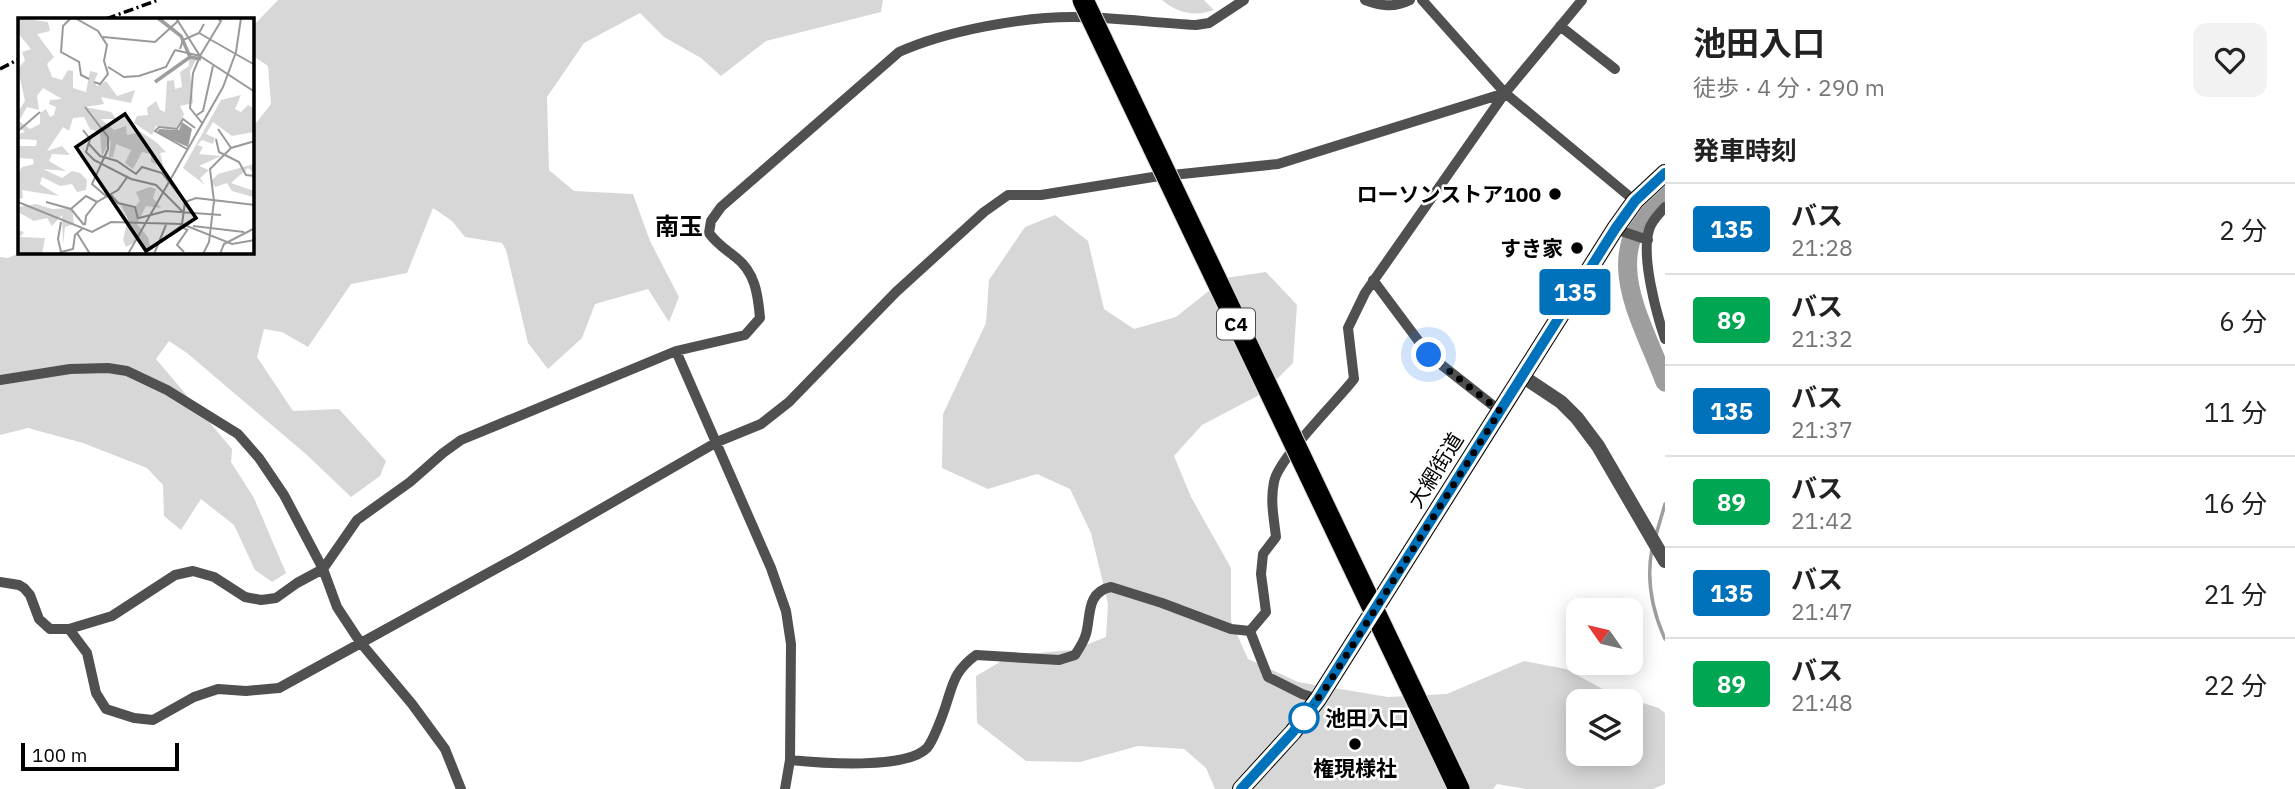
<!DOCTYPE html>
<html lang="ja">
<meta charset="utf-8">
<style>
:root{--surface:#fff;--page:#f2f2f2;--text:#222;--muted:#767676;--line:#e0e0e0}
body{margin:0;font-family:"IBM Plex Sans","Noto Sans JP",sans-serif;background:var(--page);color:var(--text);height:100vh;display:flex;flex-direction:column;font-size:26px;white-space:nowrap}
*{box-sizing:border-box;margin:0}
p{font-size:23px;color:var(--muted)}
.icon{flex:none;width:38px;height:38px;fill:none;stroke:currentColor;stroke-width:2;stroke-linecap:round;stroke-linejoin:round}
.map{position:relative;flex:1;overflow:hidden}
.sheet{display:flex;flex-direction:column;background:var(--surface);width:630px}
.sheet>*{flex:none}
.badge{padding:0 14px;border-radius:5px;font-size:24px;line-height:46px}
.needle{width:46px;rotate:304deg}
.fabs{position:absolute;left:1566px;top:598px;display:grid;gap:14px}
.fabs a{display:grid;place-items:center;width:77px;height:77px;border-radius:14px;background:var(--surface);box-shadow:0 4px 18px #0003;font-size:35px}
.scale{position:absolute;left:21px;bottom:18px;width:158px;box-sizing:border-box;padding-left:7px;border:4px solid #000;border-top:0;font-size:19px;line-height:24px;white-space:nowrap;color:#000;-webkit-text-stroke:5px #fff;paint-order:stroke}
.you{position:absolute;width:35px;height:35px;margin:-18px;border:5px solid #fff;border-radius:50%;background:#1a73e8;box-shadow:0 0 0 10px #1a73e833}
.map>.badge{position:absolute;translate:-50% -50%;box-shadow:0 0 0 4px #fff}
h2{padding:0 28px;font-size:26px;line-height:63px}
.round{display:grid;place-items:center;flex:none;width:74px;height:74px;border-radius:14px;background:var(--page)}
.headline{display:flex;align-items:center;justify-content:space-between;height:119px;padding:0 28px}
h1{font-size:33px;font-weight:700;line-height:52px}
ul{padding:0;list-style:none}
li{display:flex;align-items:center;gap:21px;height:91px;padding:0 28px;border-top:2px solid var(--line)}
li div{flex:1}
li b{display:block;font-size:26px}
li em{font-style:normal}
li .badge{min-width:77px;font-weight:700;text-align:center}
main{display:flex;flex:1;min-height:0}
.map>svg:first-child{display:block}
.green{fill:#d7d7d7;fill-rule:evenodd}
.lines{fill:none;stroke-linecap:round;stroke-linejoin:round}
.stream{stroke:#9e9e9e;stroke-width:3.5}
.river{stroke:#9e9e9e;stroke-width:19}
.primary-casing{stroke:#dbdbdb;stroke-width:19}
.motorway-casing{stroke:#dbdbdb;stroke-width:23}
.minor{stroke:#505050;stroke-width:10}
.tertiary{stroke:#505050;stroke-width:14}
.primary{stroke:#000;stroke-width:18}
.motorway{stroke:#000;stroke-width:21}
.rail{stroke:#000;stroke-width:3.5;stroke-dasharray:10 3.5 2 3.5;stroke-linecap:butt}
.motorway-bridge-casing{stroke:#dbdbdb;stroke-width:23;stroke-linecap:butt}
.motorway-bridge{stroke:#000;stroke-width:21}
.line-casing{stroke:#fff;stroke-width:16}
.line{stroke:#0072bc;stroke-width:10}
.walk{stroke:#000;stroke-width:7;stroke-dasharray:0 12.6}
.poi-dot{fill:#000;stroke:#fff;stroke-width:2.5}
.stop-dot{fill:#fff;stroke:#0072bc;stroke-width:3.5}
.labels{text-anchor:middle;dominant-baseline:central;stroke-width:5;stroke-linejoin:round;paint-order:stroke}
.shield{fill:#fff;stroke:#4c4c4c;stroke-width:2}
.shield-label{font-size:19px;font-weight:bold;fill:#000}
.poi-label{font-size:21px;font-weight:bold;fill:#000;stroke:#fff;text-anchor:end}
.street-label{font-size:21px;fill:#000;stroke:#fff}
.stop-label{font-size:21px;font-weight:bold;fill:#000;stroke:#fff;text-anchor:start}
.quarter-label{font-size:24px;font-weight:bold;fill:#000;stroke:#fff}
.inset-river{fill:none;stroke:#9e9e9e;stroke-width:3.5}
.inset-road{fill:none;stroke:#999;stroke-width:2}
.view{fill:#000;fill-opacity:0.15;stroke:#000;stroke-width:3.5}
.inset-edge{fill:none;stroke:#000;stroke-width:3.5}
</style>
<main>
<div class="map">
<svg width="1665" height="789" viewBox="0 0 1665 789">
<rect width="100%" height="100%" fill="#fff"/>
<!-- green -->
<path class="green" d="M278 0H883L881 12 766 41 721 76 701 58 664 37 640 13 584 43 547 97 549 170 574 191 633 194 650 241 679 297 669 322 648 289 595 304 582 338 548 369 528 343 506 250 502 243 465 237 452 221 433 208 407 273 351 284 308 347 282 332 264 329 257 357 293 411 339 409 386 461 380 476 351 497 307 455 187 353 169 341 156 359 232 449 231 462 254 498 286 573 272 582 255 570 234 525 201 499 181 530 164 516 163 485 147 468 83 443 28 428 0 435V257L8 258 22 252H252V128L271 104 268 66 252 55V27Z
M1162 0H1204L1214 10C1195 17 1177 13 1162 0Z
M1055 215 1088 241 1104 309 1134 329 1176 317 1225 278 1266 272 1297 305 1293 363 1263 393 1202 425 1174 456 1191 497 1231 568V621L1248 659 1298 682 1388 697 1447 694 1524 661 1566 669 1610 693 1659 708 1665 713V784L1653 789H1526L1497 784 1493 789H1215L1206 768 1184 749 1138 746 1080 762 1026 761 977 723 976 676 1012 655 1073 650 1106 637 1108 604 1091 533 1070 489 1037 474 988 489 942 468 943 414 986 323 989 280 1025 227ZM1578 702H1631V754H1578Z"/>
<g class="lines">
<!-- stream -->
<path class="stream" d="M1656 535 1665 504
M1652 549C1646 580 1652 610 1665 639"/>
<!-- river -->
<path class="river" d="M1665 188C1597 254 1637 308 1665 382"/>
<!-- primary casing -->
<g class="primary-casing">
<path id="primary" d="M1241 789 1293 732 1318 699 1615 229 1635 201 1665 173"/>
</g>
<!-- motorway casing -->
<g class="motorway-casing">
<path id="motorway" d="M1391 646 1459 789"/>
</g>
<!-- minor -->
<path class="minor" d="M1365 0C1381 6 1394 8 1410 0
M1422 0 1505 93 1635 201
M1560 26 1615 69
M1665 207C1659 214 1651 221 1649 230 1641 257 1656 312 1665 339
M1615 229 1648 240
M1373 280 1429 355 1500 411
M676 351 771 568 786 611 791 644 790 760 785 789
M0 380 70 369 108 368 127 371 167 390 238 434 259 458 284 495 323 569 337 607 360 642 412 704 445 749 461 789
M0 582 19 585 24 588 30 595 39 619 50 629H69L112 616 175 575 193 571 214 577 245 597 261 600 276 598 297 583 323 569 357 520 410 482 443 453 461 440 676 351 745 335 760 318C758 294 755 271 734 256 724 248 717 244 709 233L711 221 721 207 899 52C946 31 1021 17 1072 17 1114 17 1155 23 1196 25L1209 23 1244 0
M69 629 87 653 96 693 106 709 134 718 153 720 194 697 218 689 246 691 279 688 521 555 717 442 761 424 789 402 896 292 984 212 1008 195H1041L1153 177 1278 164 1505 93
M1250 631 1266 612 1261 574 1263 554 1276 537C1274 519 1270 501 1274 482 1278 459 1337 401 1354 379L1348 328 1365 293 1505 93 1582 0
M1250 631 1268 677 1302 694 1318 699
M790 760C820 763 906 770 927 748 933 741 942 717 945 708 953 684 954 671 976 655L1059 660 1075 655C1079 649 1084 641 1086 634 1091 616 1086 592 1111 587L1162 603 1231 629 1250 631"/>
<!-- tertiary -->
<path class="tertiary" d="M1522 376 1561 402 1577 418 1598 446 1665 561"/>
<!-- primary -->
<use href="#primary" class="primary"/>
<!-- motorway -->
<use href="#motorway" class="motorway"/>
<!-- rail -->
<path class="rail" d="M106 19 158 0
M0 69 19 59"/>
<!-- motorway-bridge casing -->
<g class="motorway-bridge-casing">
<path id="motorway-bridge" d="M1083 0 1391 646"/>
</g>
<!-- motorway-bridge -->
<use href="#motorway-bridge" class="motorway-bridge"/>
</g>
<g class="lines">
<!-- line casing -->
<g class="line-casing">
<path id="line" d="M1241 789 1293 732 1318 699 1615 229 1635 201 1665 173"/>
</g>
<!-- line -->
<use href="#line" class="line"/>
<!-- walk -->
<path class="walk" d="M1304 718 1327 686 1500 411 1429 355"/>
</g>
<!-- markers -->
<g class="poi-dot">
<circle cx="1555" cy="194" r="7"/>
<circle cx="1577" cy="248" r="7"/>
<circle cx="1355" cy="744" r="7"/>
</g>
<circle class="stop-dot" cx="1304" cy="718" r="14"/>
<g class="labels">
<!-- shield labels -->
<rect class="shield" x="1217" y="308.5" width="38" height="31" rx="5"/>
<g class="shield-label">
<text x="1236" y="324">C4</text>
</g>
<!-- poi labels -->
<g class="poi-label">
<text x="1541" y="194">ローソンストア100</text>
<text x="1563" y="248">すき家</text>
<text x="1355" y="768" text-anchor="middle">権現様社</text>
</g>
<!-- street labels -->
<g class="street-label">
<text transform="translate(1435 470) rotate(-58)">大網街道</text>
</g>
<!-- stop labels -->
<g class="stop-label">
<text x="1325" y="718">池田入口</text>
</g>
<!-- quarter labels -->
<g class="quarter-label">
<text x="679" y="226">南玉</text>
</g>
</g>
<!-- overview -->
<g transform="translate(18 18)">
<rect width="236" height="236" fill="#fff"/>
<path d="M0 0 30 4 32 13 19 16 36 39 29 46 34 59 44 62 50 52 55 53V70L68 74 72 53 80 55 76 64 79 68 88 63 99 78 117 72 113 85 83 79 86 86 67 89 93 94 98 101H83L96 112 108 108 109 117 123 114 138 124 148 134 142 135 146 150 133 144V136L124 134 115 151 107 145 113 132 98 126 95 139H91L93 121 84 138 82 115 72 111 66 99 55 100 51 113 45 109 29 133 44 128 52 137 34 136 31 143 48 153 25 151 44 160 54 153 62 155 69 162 68 172 59 174 54 166 42 168 24 159 22 166 41 178 4 172 5 180 0 181V156L4 149 16 146 15 141 0 140V128H18L19 122 0 121V116L7 114 0 108V94L7 83 0 51 7 42 4 34 13 31 0 15ZM25 70 44 81 32 82 31 86 38 89 36 97 32 99 28 91 22 95V106L12 111 1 103 9 89 21 92 19 78ZM179 40 172 53 175 85 162 88 166 96 159 111 138 108 134 117 116 105 119 98 130 97 129 90 138 83 142 92 147 94 149 63 156 62 157 71 164 69 162 54 171 48V41ZM223 77 217 91 223 94 230 87 235 90 236 114 214 118 195 104 188 116 197 120 195 126 184 122 179 127 185 129 181 136 203 138 181 148 191 152 182 160 187 167 165 150 203 82ZM236 146V155L230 150 213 165 236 173 235 179 214 173 209 165 197 169 193 163 200 156ZM132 169 138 171 135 180 143 190 128 188 119 206 130 219 133 232 125 231 121 222 108 229 105 222 110 201 103 187 116 190 122 183 118 174ZM18 186 34 191 54 190 56 206 47 209 45 227 44 197 34 208 29 200 16 203 0 194V189ZM0 212 6 214 2 219 27 220 24 236H0Z" fill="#d7d7d7" fill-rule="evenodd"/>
<path d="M164 104 174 111 170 129 139 115 141 111 161 112Z" fill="#9e9e9e"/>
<path class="inset-river" d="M140 0 163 18 172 39 183 41M137 64 172 39"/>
<path class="inset-road" d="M53 0 45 8 43 34 61 44 63 57 71 61M57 0 80 13 89 27 86 43 90 56 82 66 76 64M158 0 182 38 237 74M181 15 237 47M85 19 137 24 160 3M162 31 165 22 181 15 186 6M157 32 182 38 175 55 172 90 184 105M182 38 203 3 199 0M90 49 106 59 121 58 148 49 157 32M67 89 90 119V131L74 166 89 179M179 97 185 93 195 48M200 111 213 130M65 112 72 121 68 134 76 142 113 161 138 167 165 194M0 113 22 94M198 121 201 134 221 144 228 157 237 158M71 126 82 138 99 143 118 156 124 149 144 155 167 184 164 206M169 131 137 113 141 109 159 111 165 101 177 110M93 177 100 185 117 189 120 201M0 184 74 214 93 204 164 206 214 226 237 222M28 184 53 191 66 207M167 184 178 180 237 187M53 191 68 178 79 184M121 200 148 193 203 197M43 204 40 221 43 234 55 231 57 217 65 210M67 207 68 198 79 184 100 172 110 158M175 208 226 214M59 215 72 236M142 224 163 208 169 212M166 234 159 227 170 211M110 236 205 69 218 34 223 0M136 236 148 207M185 236 191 224 196 183 192 151 213 130 237 123M202 236 206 226 237 210"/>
<path class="view" d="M107 96 178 200 128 233 58 129Z"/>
<rect width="236" height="236" class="inset-edge"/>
</g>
</svg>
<div class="fabs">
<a><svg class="needle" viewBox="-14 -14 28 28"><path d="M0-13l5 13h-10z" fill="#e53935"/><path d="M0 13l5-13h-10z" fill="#767676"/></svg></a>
<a><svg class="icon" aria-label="layers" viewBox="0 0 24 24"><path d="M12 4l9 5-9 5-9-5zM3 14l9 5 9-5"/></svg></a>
</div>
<div class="scale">100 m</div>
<div class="you" style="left:1429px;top:355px"></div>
<b class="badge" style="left:1575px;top:292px;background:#0072bc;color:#fff">135</b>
</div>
<section class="sheet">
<div class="headline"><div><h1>池田入口</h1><p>徒歩 · 4 分 · 290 m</p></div><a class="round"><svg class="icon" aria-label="heart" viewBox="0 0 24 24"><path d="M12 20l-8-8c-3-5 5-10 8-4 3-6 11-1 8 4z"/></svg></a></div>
<h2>発車時刻</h2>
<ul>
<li><span class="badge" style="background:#0072bc;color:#fff">135</span><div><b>バス</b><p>21:28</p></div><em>2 分</em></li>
<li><span class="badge" style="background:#00a651;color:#fff">89</span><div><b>バス</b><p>21:32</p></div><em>6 分</em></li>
<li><span class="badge" style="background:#0072bc;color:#fff">135</span><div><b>バス</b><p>21:37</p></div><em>11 分</em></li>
<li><span class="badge" style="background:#00a651;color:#fff">89</span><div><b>バス</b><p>21:42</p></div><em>16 分</em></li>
<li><span class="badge" style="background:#0072bc;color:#fff">135</span><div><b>バス</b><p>21:47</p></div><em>21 分</em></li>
<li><span class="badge" style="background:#00a651;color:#fff">89</span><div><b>バス</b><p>21:48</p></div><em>22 分</em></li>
</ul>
</section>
</main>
